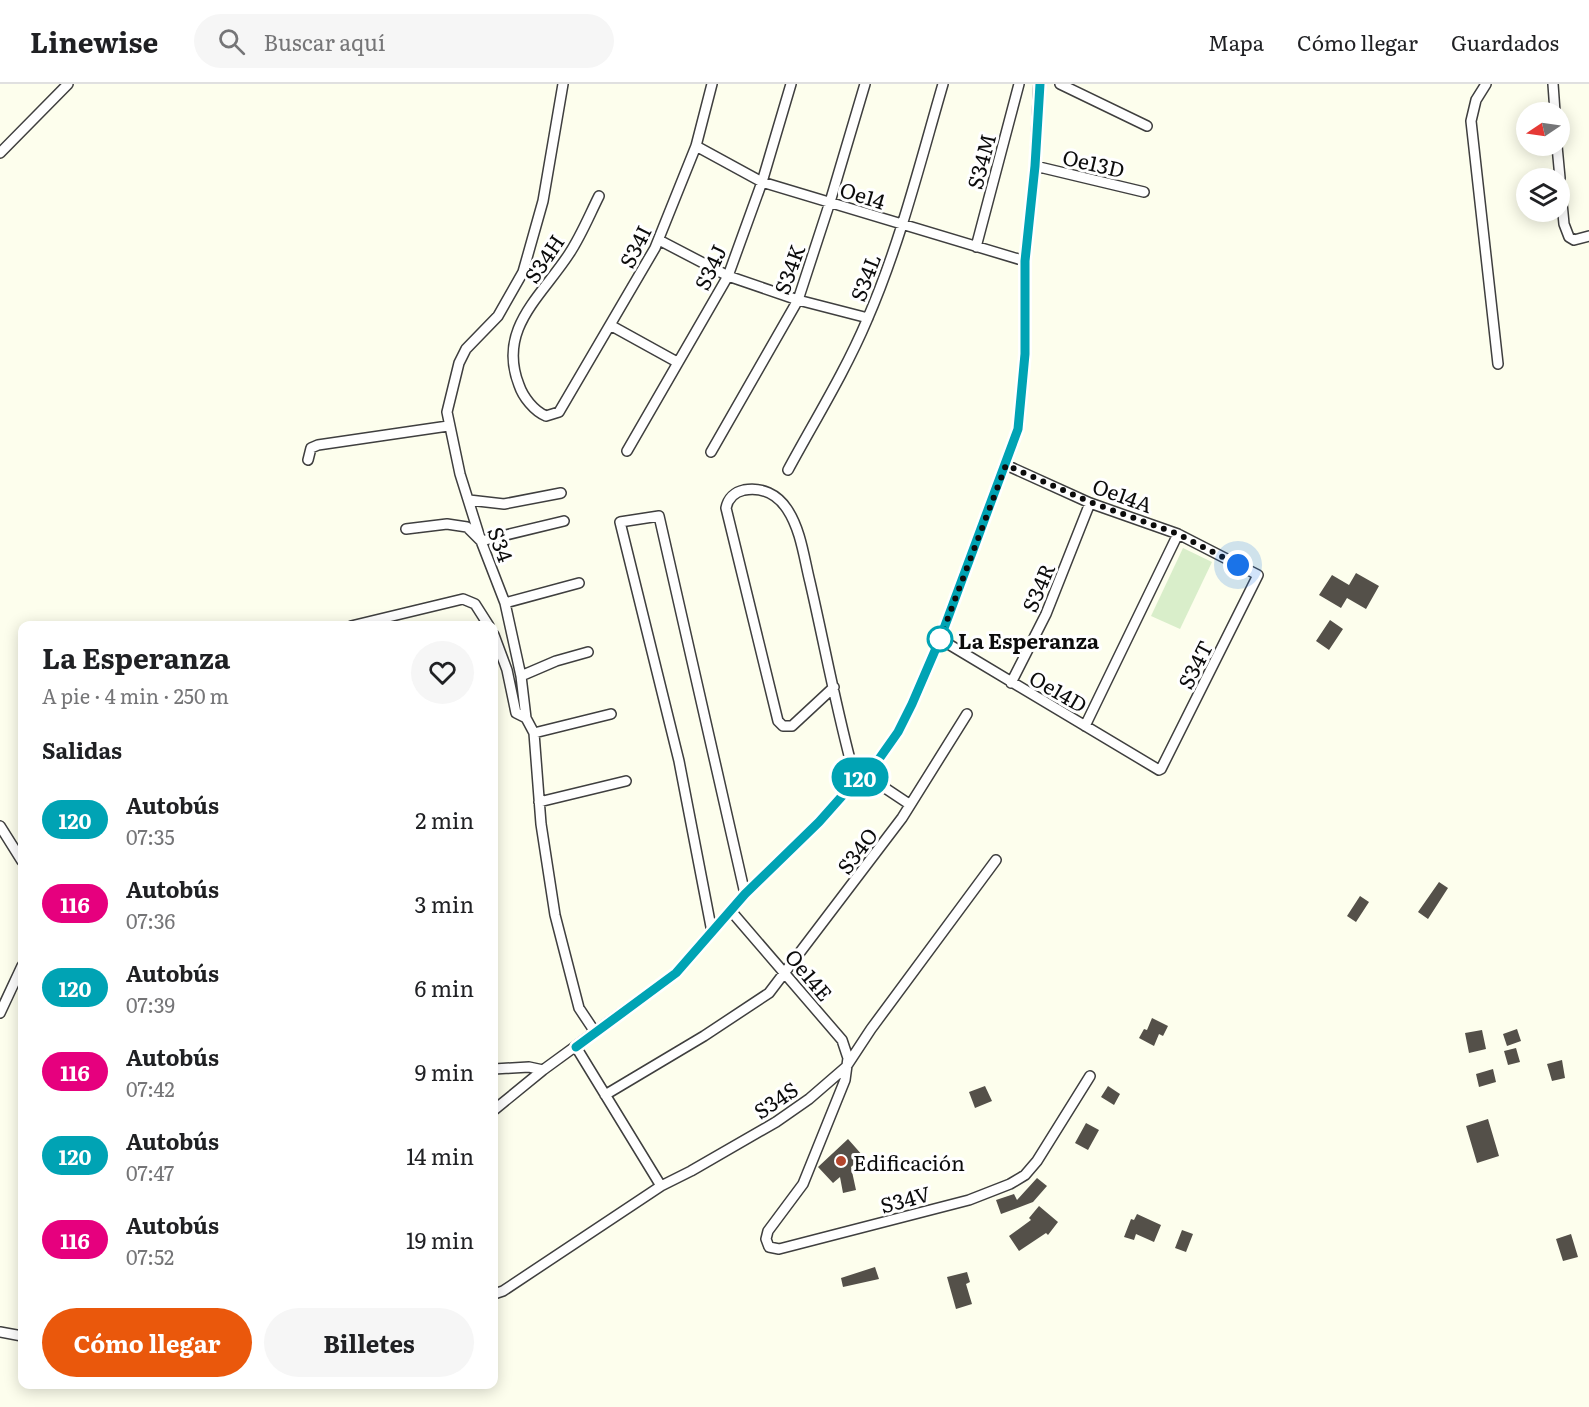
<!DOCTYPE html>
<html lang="es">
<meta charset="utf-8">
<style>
:root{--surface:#fff;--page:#f6f6f6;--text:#202124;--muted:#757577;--line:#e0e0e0;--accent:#ea580c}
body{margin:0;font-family:Literata,serif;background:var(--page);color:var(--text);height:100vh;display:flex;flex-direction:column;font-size:22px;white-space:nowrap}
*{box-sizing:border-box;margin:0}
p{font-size:20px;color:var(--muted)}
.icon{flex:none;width:33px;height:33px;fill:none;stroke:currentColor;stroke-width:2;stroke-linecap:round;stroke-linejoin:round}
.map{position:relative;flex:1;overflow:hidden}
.details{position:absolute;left:18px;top:537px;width:480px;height:768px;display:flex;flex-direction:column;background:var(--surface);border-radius:12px;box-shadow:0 3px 15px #0003}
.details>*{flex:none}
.badge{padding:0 12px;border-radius:20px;font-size:21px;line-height:39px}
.needle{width:39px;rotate:257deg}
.controls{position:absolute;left:1516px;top:18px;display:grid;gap:12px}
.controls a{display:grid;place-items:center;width:54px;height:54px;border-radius:50%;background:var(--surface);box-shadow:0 3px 15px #0003;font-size:30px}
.you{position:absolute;width:30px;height:30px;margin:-15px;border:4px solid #fff;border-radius:50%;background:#1a73e8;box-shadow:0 0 0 9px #1a73e833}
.map>.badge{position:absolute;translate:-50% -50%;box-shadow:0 0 0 3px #fff}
h2{padding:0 24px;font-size:22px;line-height:54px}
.round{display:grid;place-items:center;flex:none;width:63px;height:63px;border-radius:32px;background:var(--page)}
.overview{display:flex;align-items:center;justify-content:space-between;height:102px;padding:0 24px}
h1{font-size:28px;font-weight:700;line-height:45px}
.cta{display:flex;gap:12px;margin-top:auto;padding:12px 24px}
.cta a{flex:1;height:69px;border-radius:36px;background:var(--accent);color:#fff;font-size:24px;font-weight:700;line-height:69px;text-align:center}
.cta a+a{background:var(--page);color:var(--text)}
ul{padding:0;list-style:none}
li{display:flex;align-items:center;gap:18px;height:84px;padding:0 24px}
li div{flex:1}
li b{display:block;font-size:22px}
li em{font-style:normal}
li .badge{min-width:66px;font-weight:700;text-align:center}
header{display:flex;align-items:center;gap:36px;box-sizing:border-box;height:84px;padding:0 30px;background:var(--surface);border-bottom:2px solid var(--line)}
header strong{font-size:28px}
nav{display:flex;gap:33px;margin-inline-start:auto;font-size:21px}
.search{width:420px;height:54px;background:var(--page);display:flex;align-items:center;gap:15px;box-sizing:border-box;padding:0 21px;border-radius:33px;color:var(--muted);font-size:22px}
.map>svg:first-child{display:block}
.pitch{fill:#d9eeca}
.building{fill:#545049}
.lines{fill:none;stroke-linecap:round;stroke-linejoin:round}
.street-casing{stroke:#3f3f3f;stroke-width:12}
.street{stroke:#fff;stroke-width:9}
.line-casing{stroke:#fff;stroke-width:14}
.line{stroke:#00a3b4;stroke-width:9}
.walk{stroke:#0c0c0c;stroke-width:6;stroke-dasharray:0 10.8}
.stop-dot{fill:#fff;stroke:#00a3b4;stroke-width:3}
.poi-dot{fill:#b4462d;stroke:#fff;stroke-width:2}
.labels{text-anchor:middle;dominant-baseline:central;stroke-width:6;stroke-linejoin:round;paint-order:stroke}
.street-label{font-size:21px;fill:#0c0c0c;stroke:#fff}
.stop-label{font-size:21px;font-weight:bold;fill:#0c0c0c;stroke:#fff;text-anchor:start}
.poi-label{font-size:21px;fill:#0c0c0c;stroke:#fff;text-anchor:start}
</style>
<header>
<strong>Linewise</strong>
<div class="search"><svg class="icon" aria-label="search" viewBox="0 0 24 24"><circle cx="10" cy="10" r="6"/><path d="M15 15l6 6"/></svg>Buscar aquí</div>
<nav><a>Mapa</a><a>Cómo llegar</a><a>Guardados</a></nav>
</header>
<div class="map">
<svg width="1589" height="1323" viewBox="0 0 1589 1323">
<rect width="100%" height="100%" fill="#fdfeed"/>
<!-- pitch -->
<path class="pitch" d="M1183 464 1212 478 1180 545 1151 532Z"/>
<!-- building -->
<path class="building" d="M1356 489 1379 502 1366 525 1347 514 1341 524 1319 511 1332 491 1349 501Z
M1330 536 1343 545 1329 566 1316 557Z
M1439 798 1448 804 1428 835 1418 828Z
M1360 812 1369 818 1356 838 1347 832Z
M1152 934 1168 942 1163 952 1159 950 1154 962 1139 954 1144 945 1147 946Z
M1517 945 1521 957 1507 962 1503 950Z
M1482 946 1486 965 1469 969 1465 949Z
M1516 964 1520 978 1508 981 1504 967Z
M1562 976 1565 994 1552 997 1547 980Z
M1493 985 1496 998 1479 1003 1476 990Z
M985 1002 992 1017 975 1024 969 1008Z
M1108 1002 1120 1010 1114 1021 1101 1013Z
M1488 1035 1499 1072 1477 1079 1466 1042Z
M1086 1039 1099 1046 1088 1066 1075 1059Z
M848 1055 863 1072 851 1083 856 1106 843 1109 840 1093 833 1099 818 1083Z
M1037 1094 1047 1102 1033 1118 1001 1130 996 1116 1014 1110 1017 1116Z
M1039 1122 1058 1138 1048 1151 1046 1149 1019 1167 1009 1152 1031 1136 1029 1134Z
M1137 1130 1161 1141 1154 1158 1136 1150 1134 1156 1124 1153 1131 1135 1134 1136Z
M1182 1146 1193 1150 1186 1168 1175 1164Z
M1571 1150 1578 1173 1563 1177 1556 1155Z
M875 1183 879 1195 843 1203 841 1194Z
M967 1188 970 1198 966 1200 972 1220 956 1225 947 1193Z"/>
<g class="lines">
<!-- street casing -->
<g class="street-casing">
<path id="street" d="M563 0 543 117 523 188 498 232 466 265 459 279 447 328 460 390 481 457 505 519 521 592 526 634 534 649 541 740 555 831 579 924 595 948
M1060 0 1147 42
M1486 0 1476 16 1471 37 1498 280
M1553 0 1555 28
M696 62 762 98 1025 177
M1557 62 1560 94
M0 69 68 0
M1035 82 1144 108
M1560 98 1564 140 1569 153 1574 156 1589 152
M599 112C589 132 581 152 569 170 541 213 497 245 519 301 523 313 534 327 546 332L559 328 655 164 696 62 712 0
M659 156 728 192 798 216 868 234
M976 163 1019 0
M610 241 677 278
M627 367 728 192 762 98 791 0
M711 368 798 216 830 118 865 0
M308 376 311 364 318 361 448 342
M788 386C815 336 845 288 867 236 900 160 920 79 943 0
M469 416 504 420 561 409
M406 445 447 440 467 443 481 457 564 437
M505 519 579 499
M351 542 463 515 475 520 489 542
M494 551 507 586 516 629 526 634
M940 555 1159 686 1161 685 1258 491 1178 450 1090 419 1006 381
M521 592 556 577 588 568
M1011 599 1046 530 1090 419
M834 603 792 642H783L778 637 726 424C728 414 735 408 744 406 762 403 777 410 787 425 801 446 804 474 810 498 825 563 837 630 855 694
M1085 642 1178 450
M534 649 611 630
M867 692 909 720
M539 718 626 697
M0 742 22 777
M731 827 842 956 848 974 845 996 803 1100 768 1147 766 1155 769 1163 779 1165 969 1116 1010 1100 1025 1091 1037 1077 1090 992
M712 848 679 677 620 438 659 432 745 810
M0 929 22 882
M576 963 661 1102
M494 985 529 983 543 986
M605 1011 704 952 769 909 902 734 967 630
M494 1026 543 986 676 889 745 810 819 738 851 702 855 694 867 692 898 648 912 620 940 555 1018 345 1025 270V177L1035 82 1039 0
M494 1210 503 1207 661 1102 691 1087 776 1038 809 1015 846 983 871 945 996 776
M0 1248 22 1252"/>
</g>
<!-- street -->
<use href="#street" class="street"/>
</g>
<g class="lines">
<!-- line casing -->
<g class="line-casing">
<path id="line" d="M576 963 676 889 745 810 819 738 851 702 855 694 867 692 898 648 912 620 940 555 1018 345 1025 270V177L1035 82 1040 0"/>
</g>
<!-- line -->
<use href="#line" class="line"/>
<!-- walk -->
<path class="walk" d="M940 555 1006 381 1090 418 1178 450 1238 481"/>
</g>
<!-- markers -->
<circle class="stop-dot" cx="940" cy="555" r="12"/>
<circle class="poi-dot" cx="841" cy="1077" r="6"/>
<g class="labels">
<!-- street labels -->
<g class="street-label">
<text transform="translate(980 77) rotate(-75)">S34M</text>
<text transform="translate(1094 78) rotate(13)">Oe13D</text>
<text transform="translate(863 110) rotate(17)">Oe14</text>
<text transform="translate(634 162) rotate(-63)">S34I</text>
<text transform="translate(543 174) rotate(-56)">S34H</text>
<text transform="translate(709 183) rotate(-65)">S34J</text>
<text transform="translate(788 185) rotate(-70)">S34K</text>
<text transform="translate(864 193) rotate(-69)">S34L</text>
<text transform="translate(1123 410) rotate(20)">Oe14A</text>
<text transform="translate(502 460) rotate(70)">S34</text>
<text transform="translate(1037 503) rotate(-67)">S34R</text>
<text transform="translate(1194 580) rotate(-63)">S34T</text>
<text transform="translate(1059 606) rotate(30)">Oe14D</text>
<text transform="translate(856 766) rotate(-53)">S34O</text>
<text transform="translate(810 890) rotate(50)">Oe14E</text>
<text transform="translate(775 1015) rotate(-34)">S34S</text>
<text transform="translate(905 1114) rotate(-15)">S34V</text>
</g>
<!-- stop labels -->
<g class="stop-label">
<text x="958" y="555">La Esperanza</text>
</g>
<!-- poi labels -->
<g class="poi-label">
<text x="853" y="1077">Edificación</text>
</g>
</g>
</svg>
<div class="controls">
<a><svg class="needle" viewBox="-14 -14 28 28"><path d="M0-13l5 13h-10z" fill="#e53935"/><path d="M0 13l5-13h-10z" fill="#757577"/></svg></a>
<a><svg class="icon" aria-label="layers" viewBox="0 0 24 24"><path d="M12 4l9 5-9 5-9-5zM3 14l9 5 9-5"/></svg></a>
</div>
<div class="you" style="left:1238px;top:481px"></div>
<b class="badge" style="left:860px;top:693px;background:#00a3b4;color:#fff">120</b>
<section class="details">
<div class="overview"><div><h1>La Esperanza</h1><p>A pie · 4 min · 250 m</p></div><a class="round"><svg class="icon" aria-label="heart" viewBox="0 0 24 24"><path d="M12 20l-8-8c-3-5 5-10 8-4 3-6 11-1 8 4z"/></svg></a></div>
<h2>Salidas</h2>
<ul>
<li><span class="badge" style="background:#00a3b4;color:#fff">120</span><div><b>Autobús</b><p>07:35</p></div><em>2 min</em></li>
<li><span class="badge" style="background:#e6007e;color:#fff">116</span><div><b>Autobús</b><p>07:36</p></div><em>3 min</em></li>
<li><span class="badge" style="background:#00a3b4;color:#fff">120</span><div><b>Autobús</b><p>07:39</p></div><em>6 min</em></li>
<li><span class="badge" style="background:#e6007e;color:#fff">116</span><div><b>Autobús</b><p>07:42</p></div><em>9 min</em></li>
<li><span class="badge" style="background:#00a3b4;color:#fff">120</span><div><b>Autobús</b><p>07:47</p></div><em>14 min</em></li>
<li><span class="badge" style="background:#e6007e;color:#fff">116</span><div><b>Autobús</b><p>07:52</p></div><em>19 min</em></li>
</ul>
<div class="cta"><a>Cómo llegar</a><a>Billetes</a></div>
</section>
</div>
